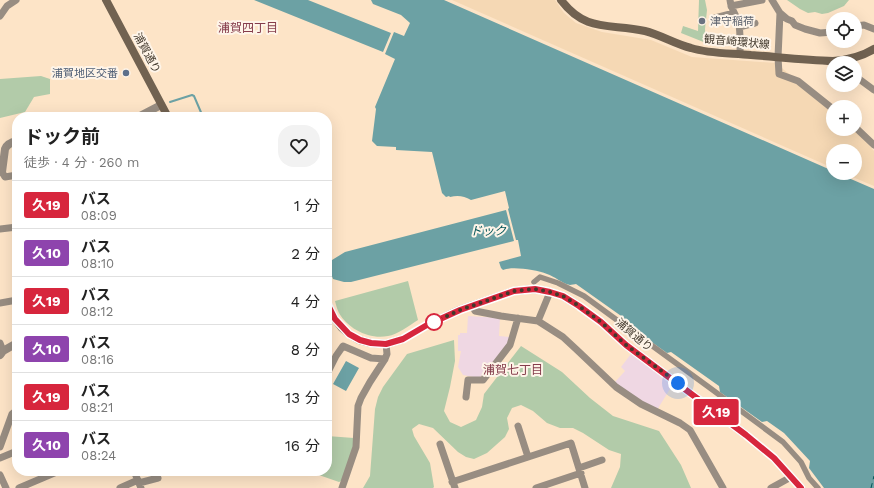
<!DOCTYPE html>
<html lang="ja">
<meta charset="utf-8">
<style>
:root{--surface:#fff;--page:#f2f2f2;--text:#222;--muted:#767676;--line:#e0e0e0}
body{margin:0;font-family:"Work Sans","Noto Sans JP",sans-serif;background:var(--page);color:var(--text);height:100vh;display:flex;flex-direction:column;font-size:15px;white-space:nowrap}
*{box-sizing:border-box;margin:0}
p{font-size:13px;color:var(--muted)}
.icon{flex:none;width:22px;height:22px;fill:none;stroke:currentColor;stroke-width:2;stroke-linecap:round;stroke-linejoin:round}
.map{position:relative;flex:1;overflow:hidden}
.side{position:absolute;left:12px;top:112px;width:320px;height:364px;display:flex;flex-direction:column;background:var(--surface);border-radius:16px;box-shadow:0 4px 16px #0002}
.side>*{flex:none}
.badge{padding:0 8px;border-radius:3px;font-size:14px;line-height:26px}
.fabs{position:absolute;left:826px;top:12px;display:grid;gap:8px}
.fabs a{display:grid;place-items:center;width:36px;height:36px;border-radius:50%;background:var(--surface);box-shadow:0 4px 16px #0002;font-size:20px}
.you{position:absolute;width:20px;height:20px;margin:-10px;border:3px solid #fff;border-radius:50%;background:#1a73e8;box-shadow:0 0 0 6px #1a73e833}
.map>.badge{position:absolute;translate:-50% -50%;box-shadow:0 0 0 2px #fff}
.round{display:grid;place-items:center;flex:none;width:42px;height:42px;border-radius:16px;background:var(--page)}
.headline{display:flex;align-items:center;justify-content:space-between;height:68px;padding:0 12px}
h1{font-size:19px;font-weight:700;line-height:30px}
ul{padding:0;list-style:none}
li{display:flex;align-items:center;gap:12px;height:48px;padding:0 12px;border-top:1px solid var(--line)}
li div{flex:1}
li b{display:block;font-size:15px}
li em{font-style:normal}
li .badge{min-width:44px;font-weight:700;text-align:center}
.map>svg:first-child{display:block}
.commercial{fill:#efd7e3}
.built{fill:#f5d8b4}
.green{fill:#b2cba9}
.water{fill:#6ca1a4}
.lines{fill:none;stroke-linecap:round;stroke-linejoin:round}
.stream{stroke:#6ca1a4;stroke-width:2}
.ferry{stroke:#005256;stroke-width:1;stroke-dasharray:5 4;stroke-linecap:butt}
.pedestrian{stroke:#988d82;stroke-width:5.5}
.minor{stroke:#988d82;stroke-width:7}
.tertiary{stroke:#988d82;stroke-width:8}
.secondary{stroke:#716251;stroke-width:8}
.line-casing{stroke:#fff;stroke-width:9}
.line{stroke:#d7263d;stroke-width:6}
.walk{stroke:#41382c;stroke-width:4;stroke-dasharray:0 7.2}
.worship-dot{fill:#6b7280;stroke:#fef4e8;stroke-width:1.5}
.service-dot{fill:#5c6f8a;stroke:#fef4e8;stroke-width:1.5}
.stop-dot{fill:#fff;stroke:#d7263d;stroke-width:2}
.labels{text-anchor:middle;dominant-baseline:central;stroke-width:4;stroke-linejoin:round;paint-order:stroke}
.worship-label{font-size:11px;fill:#5b616d;stroke:#fef4e8;text-anchor:start}
.street-label{font-size:11px;fill:#41382c;stroke:#fef4e8}
.service-label{font-size:11px;fill:#4e5e75;stroke:#fef4e8;text-anchor:end}
.neighbourhood-label{font-size:12px;fill:#853c4b;stroke:#fef4e8}
.water-label{font-size:12px;font-style:italic;fill:#005256;stroke:#fef4e8}
</style>
<div class="map">
<svg width="874" height="488" viewBox="0 0 874 488">
<rect width="100%" height="100%" fill="#fde4c7"/>
<!-- commercial -->
<path class="commercial" d="M468 316 500 318 499 336 510 337 507 345 491 367 479 378 463 375 458 367 461 351H458V335H460V333H467Z
M631 354 673 384 657 410 628 393 615 382 625 371 621 367Z"/>
<!-- built -->
<path class="built" d="M452 0H555L564 13 576 23 602 32 651 40 692 57 776 63 833 111V129H855L874 151V186L843 173H855V151H833V168Z"/>
<!-- green -->
<path class="green" d="M699 0H705L707 10 705 29 706 43 681 33 683 26 698 31Z
M787 0H849L844 6 828 13 822 14 815 12 808 13 800 9Z
M41 76 50 79V94L34 97 25 112 0 118V79Z
M408 281 418 320C410 325 397 335 388 336 370 340 348 329 339 313 337 309 336 305 335 301Z
M454 340 455 361 450 387 444 411 450 422 461 427 476 420 482 407 484 394 521 346 562 372 590 398 613 416 659 431 681 465 691 488H611L620 467 621 454 609 450 583 433 573 428H560L547 423 533 411 521 405 512 408 507 418 509 429 505 437 487 453 474 459 466 457 458 452 433 428 419 424 412 429 414 436 430 463 434 487 433 488H363L370 476 375 409 378 397 383 387 407 354Z
M327 436 354 438V443L343 480 339 482 316 474 315 471H327Z"/>
<!-- water -->
<path class="water" d="M254 0H308L391 33 383 52Z
M371 0H444L833 171V173H837L874 189V488H824L809 468 810 461 784 433 767 421 762 422 720 392 719 386 671 352 667 353 625 323 624 318 576 284C575 284 571 285 570 285 563 284 554 276 547 274 536 270 513 266 503 270L501 268 499 262 521 256 518 240H516L508 209 509 208 505 191 471 200C464 196 458 195 450 197L449 196 446 197 442 193 432 152 396 150V147L377 146 372 141 376 109 375 107 395 59 385 54 394 32 404 36 410 23 401 15 373 4Z
M506 210 514 241 351 282H344L333 279 328 266 332 260 345 252Z
M346 361 359 368 346 391 333 384Z"/>
<g class="lines">
<!-- stream -->
<path class="stream" d="M170 102 192 95 194 96 203 117"/>
<!-- ferry -->
<path class="ferry" d="M871 488 874 476"/>
<!-- pedestrian -->
<path class="pedestrian" d="M534 282 540 277 558 283 584 296 710 388 783 442 801 462 809 478 818 488"/>
<!-- minor -->
<path class="minor" d="M730 0C731 9 735 13 738 21 741 31 740 44 740 54
M772 0 780 13 787 19 792 21 795 25 805 29 820 33 833 32
M731 6 762 0
M780 13 778 57 779 74 798 81 833 109
M0 16 7 6 16 0
M715 18 734 13
M855 26 864 25 874 29
M739 27 755 23
M855 76 874 90
M855 127 874 145
M2 172 5 177 17 175
M0 229 17 227
M0 303 17 300
M472 305 475 311 501 316 538 321 563 337 577 350 616 387 641 404 680 423 690 430 723 488
M538 321 550 292
M0 343 3 351
M327 374 336 356 343 346 371 358 385 359
M466 397 468 380H483L510 345 518 318
M518 426 528 457
M440 444 455 488
M0 447 12 414 17 410
M0 458 17 451
M579 468 602 460
M134 471 141 488
M0 475 6 488
M452 482 571 443 585 488
M139 483 158 478
M19 488 59 471
M120 488 138 480
M342 488 356 447 358 406 361 398 370 382 385 359 387 354 386 344
M536 488 581 473
M771 488 791 477"/>
<!-- tertiary -->
<path class="tertiary" d="M138 117 161 105
M0 171 2 172 5 149C7 144 12 142 17 141
M0 355 3 351 17 343"/>
<!-- secondary -->
<path class="secondary" d="M106 0 168 117
M561 0C586 33 610 23 645 31 661 35 675 44 691 48 710 54 731 53 751 55 778 57 805 60 833 61 848 60 861 57 874 49
M327 303 335 319 342 328 349 334 359 340 371 343 386 344 403 339 427 325 459 310 514 291 535 289 550 292 563 296 579 306 601 322 626 345 746 435 774 458 801 488"/>
</g>
<g class="lines">
<!-- line casing -->
<g class="line-casing">
<path id="line" d="M327 303 335 319 349 334 360 340 371 343 386 344 403 339 427 325 460 310 514 291 535 289 550 292 563 296 579 306 601 322 626 345 746 435 774 458 801 488"/>
</g>
<!-- line -->
<use href="#line" class="line"/>
<!-- walk -->
<path class="walk" d="M434 322 460 310 514 291 535 289 550 292 563 296 579 306 601 322 626 345 678 383"/>
</g>
<!-- markers -->
<circle class="worship-dot" cx="702" cy="21" r="4"/>
<circle class="service-dot" cx="126" cy="73" r="4"/>
<circle class="stop-dot" cx="434" cy="322" r="8"/>
<g class="labels">
<!-- worship labels -->
<g class="worship-label">
<text x="710" y="21">津守稲荷</text>
</g>
<!-- street labels -->
<g class="street-label">
<text transform="translate(737 42) rotate(5)">観音崎環状線</text>
<text transform="translate(147 53) rotate(62)">浦賀通り</text>
<text transform="translate(634 335) rotate(40)">浦賀通り</text>
</g>
<!-- service labels -->
<g class="service-label">
<text x="118" y="73">浦賀地区交番</text>
</g>
<!-- neighbourhood labels -->
<g class="neighbourhood-label">
<text x="248" y="28">浦賀四丁目</text>
<text x="513" y="370">浦賀七丁目</text>
</g>
<!-- water labels -->
<g class="water-label">
<text x="488" y="231">ドック</text>
</g>
</g>
</svg>
<div class="fabs">
<a><svg class="icon" aria-label="locate" viewBox="0 0 24 24"><circle cx="12" cy="12" r="6"/><path d="M12 2v4M12 18v4M2 12h4M18 12h4"/></svg></a>
<a><svg class="icon" aria-label="layers" viewBox="0 0 24 24"><path d="M12 4l9 5-9 5-9-5zM3 14l9 5 9-5"/></svg></a>
<a>+</a>
<a>−</a>
</div>
<div class="you" style="left:678px;top:383px"></div>
<b class="badge" style="left:716px;top:412px;background:#d7263d;color:#fff">久19</b>
<section class="side">
<div class="headline"><div><h1>ドック前</h1><p>徒歩 · 4 分 · 260 m</p></div><a class="round"><svg class="icon" aria-label="heart" viewBox="0 0 24 24"><path d="M12 20l-8-8c-3-5 5-10 8-4 3-6 11-1 8 4z"/></svg></a></div>
<ul>
<li><span class="badge" style="background:#d7263d;color:#fff">久19</span><div><b>バス</b><p>08:09</p></div><em>1 分</em></li>
<li><span class="badge" style="background:#8e44ad;color:#fff">久10</span><div><b>バス</b><p>08:10</p></div><em>2 分</em></li>
<li><span class="badge" style="background:#d7263d;color:#fff">久19</span><div><b>バス</b><p>08:12</p></div><em>4 分</em></li>
<li><span class="badge" style="background:#8e44ad;color:#fff">久10</span><div><b>バス</b><p>08:16</p></div><em>8 分</em></li>
<li><span class="badge" style="background:#d7263d;color:#fff">久19</span><div><b>バス</b><p>08:21</p></div><em>13 分</em></li>
<li><span class="badge" style="background:#8e44ad;color:#fff">久10</span><div><b>バス</b><p>08:24</p></div><em>16 分</em></li>
</ul>
</section>
</div>
